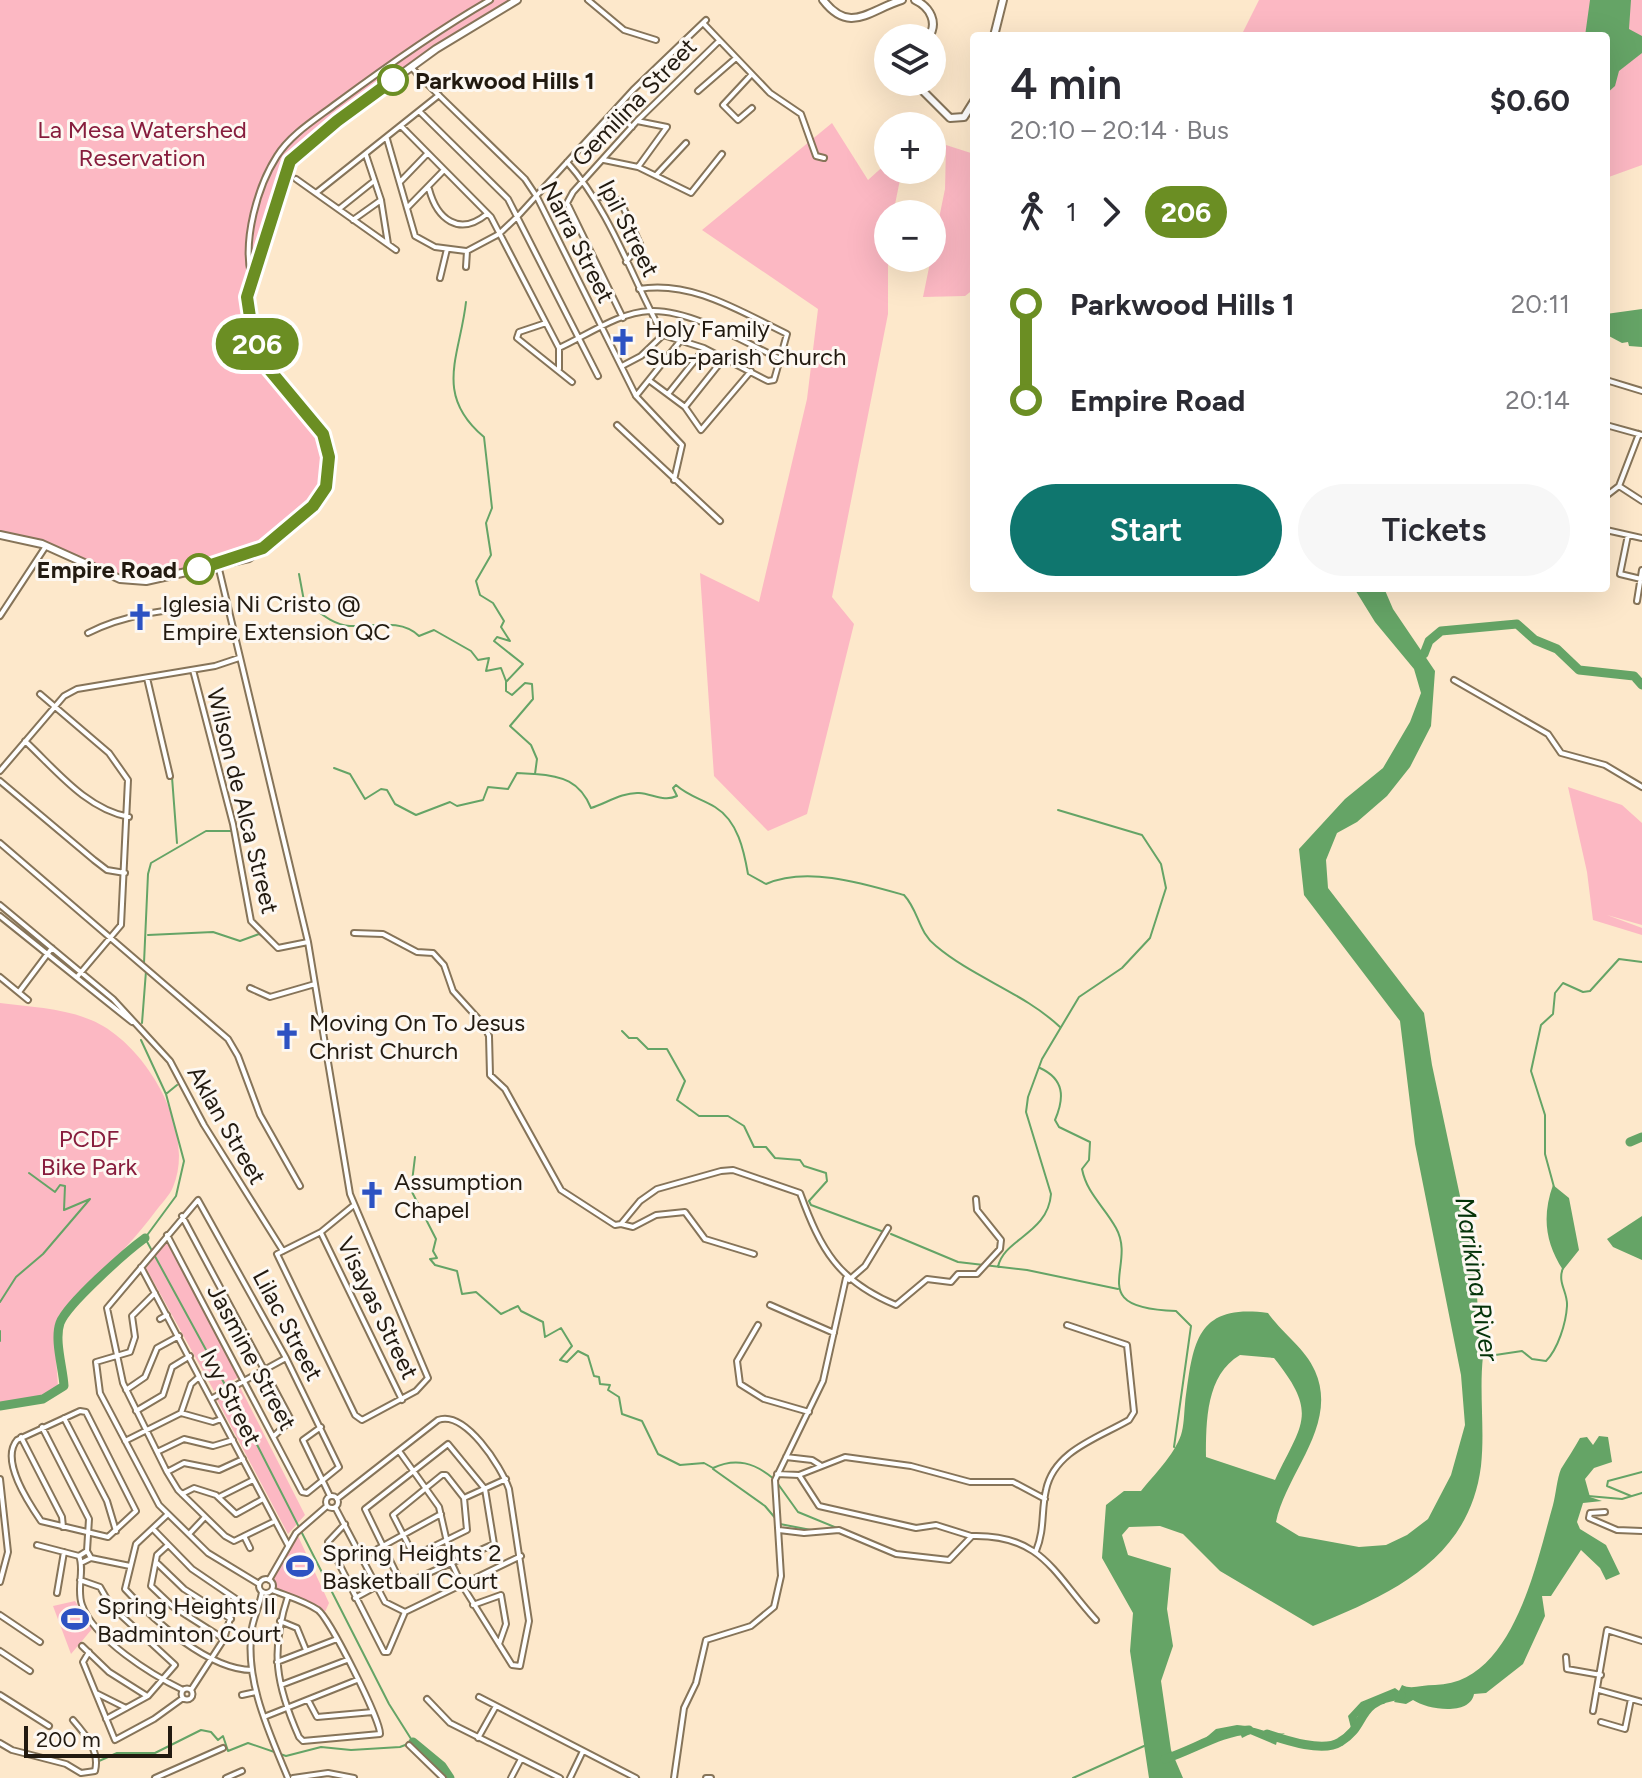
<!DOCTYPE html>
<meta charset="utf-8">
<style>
:root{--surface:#fff;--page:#f7f7f7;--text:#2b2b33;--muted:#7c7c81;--accent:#0f766e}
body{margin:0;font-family:Figtree,sans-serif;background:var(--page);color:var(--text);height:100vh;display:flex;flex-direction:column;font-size:30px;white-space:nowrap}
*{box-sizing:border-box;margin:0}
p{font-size:26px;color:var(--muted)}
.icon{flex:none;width:44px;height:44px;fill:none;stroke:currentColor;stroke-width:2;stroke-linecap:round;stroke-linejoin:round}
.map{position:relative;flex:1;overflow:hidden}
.panel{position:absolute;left:970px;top:32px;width:640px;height:560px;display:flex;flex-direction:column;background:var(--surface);border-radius:8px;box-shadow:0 8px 32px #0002}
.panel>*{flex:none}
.badge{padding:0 16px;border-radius:26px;font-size:28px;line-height:52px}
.controls{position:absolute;left:874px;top:24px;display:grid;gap:16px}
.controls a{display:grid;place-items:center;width:72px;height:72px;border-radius:50%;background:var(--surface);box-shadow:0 8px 32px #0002;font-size:40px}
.scale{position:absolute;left:24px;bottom:20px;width:148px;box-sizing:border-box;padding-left:8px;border:4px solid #221a10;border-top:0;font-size:22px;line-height:28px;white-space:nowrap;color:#221a10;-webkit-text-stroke:6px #fdf8f2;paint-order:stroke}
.map>.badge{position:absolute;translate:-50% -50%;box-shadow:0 0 0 4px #fff}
.legs{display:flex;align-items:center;gap:12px;height:88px;padding:0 40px;font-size:26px}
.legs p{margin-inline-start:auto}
.headline{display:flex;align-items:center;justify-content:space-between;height:136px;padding:0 40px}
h1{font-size:44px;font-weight:600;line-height:60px}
.cta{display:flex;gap:16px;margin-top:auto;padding:16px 40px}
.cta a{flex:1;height:92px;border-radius:48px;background:var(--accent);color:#fff;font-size:32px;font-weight:600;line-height:92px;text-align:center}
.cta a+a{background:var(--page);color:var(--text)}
ul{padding:0 40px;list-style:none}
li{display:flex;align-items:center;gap:28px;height:96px;font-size:30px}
li i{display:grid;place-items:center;width:12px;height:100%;margin:0 10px;background:currentColor}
li i::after{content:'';width:20px;height:20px;margin:-10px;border:6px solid;border-radius:50%;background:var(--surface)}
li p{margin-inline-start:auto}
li:first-child i{background:linear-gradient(#0000 50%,currentColor 0)}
li:last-child i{background:linear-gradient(currentColor 50%,#0000 0)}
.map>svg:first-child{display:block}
.green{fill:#fcb8c3}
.water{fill:#65a466;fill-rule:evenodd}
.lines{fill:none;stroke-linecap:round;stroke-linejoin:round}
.stream{stroke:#65a466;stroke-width:2}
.river{stroke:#65a466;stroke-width:9}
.minor-casing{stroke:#867459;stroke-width:8}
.primary-casing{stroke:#867459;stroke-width:10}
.minor{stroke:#fff;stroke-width:4}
.primary{stroke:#fff;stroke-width:6}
.line-1-casing{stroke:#fff;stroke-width:18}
.line-1{stroke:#6b8e23;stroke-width:12}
.stop-1-dot{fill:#fff;stroke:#6b8e23;stroke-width:4}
.labels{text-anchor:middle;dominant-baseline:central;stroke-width:6;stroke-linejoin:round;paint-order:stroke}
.stop-label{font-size:24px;font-weight:bold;fill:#221a10;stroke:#fdf8f2;text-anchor:start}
.street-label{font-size:24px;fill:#221a10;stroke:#fdf8f2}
.park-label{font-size:24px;fill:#871d3d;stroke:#fdf8f2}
.poi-label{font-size:24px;fill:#221a10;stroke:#fdf8f2;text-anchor:start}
.water-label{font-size:26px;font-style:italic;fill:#043309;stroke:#fdf8f2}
</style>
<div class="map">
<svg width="1642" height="1778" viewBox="0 0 1642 1778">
<rect width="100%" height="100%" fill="#fde8cb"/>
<!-- green -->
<path class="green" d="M0 0H517L349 105 337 121 290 161 247 297 253 337 266 363 277 382 314 421 328 451 329 478 307 511 256 553 222 564 135 582 42 544 0 535Z
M1259 0H1642V165L1606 178V36H1241Z
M832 123 868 180 888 162V170H902L893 214H888V314L832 597 854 624 807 814 768 831 714 776 700 573 759 602 807 399 818 309 702 230Z
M946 145 974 154V289L965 296 923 297 945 189Z
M1568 787 1622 805 1642 823V925L1607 915 1642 928V935L1593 920 1587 872Z
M0 1003C30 1007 63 1008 91 1020 145 1042 197 1131 173 1187 170 1195 161 1204 155 1212 127 1250 92 1281 59 1315L54 1331 58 1386 42 1397 0 1403Z
M167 1241 239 1377 214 1391 146 1268Z
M240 1387 305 1515 288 1534 217 1400Z
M298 1536 329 1603 325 1612 275 1588 273 1578Z
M75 1601 92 1629 71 1654 53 1606Z"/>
<!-- water -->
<path class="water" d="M1590 0H1631L1629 29 1642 36V53L1619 71 1615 86 1606 94V36H1585Z
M1642 309V347L1629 346 1628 342 1622 343 1607 335 1606 314Z
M1354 588H1384L1393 609 1435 671 1431 726 1410 767 1387 796 1357 822 1337 833 1326 860 1328 888 1424 1013 1432 1065 1476 1271 1479 1340 1483 1356C1479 1393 1485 1429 1481 1466 1469 1560 1391 1594 1313 1626L1220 1571 1183 1534 1160 1526 1129 1527 1122 1535 1128 1555 1171 1568 1167 1609 1173 1646 1161 1681 1171 1750 1183 1778H1149L1130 1651 1133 1613 1102 1558 1106 1505 1124 1491H1141C1154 1475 1174 1455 1181 1435 1184 1426 1184 1414 1185 1404 1193 1344 1195 1303 1268 1313 1282 1333 1305 1348 1315 1371 1339 1425 1286 1473 1276 1522L1299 1536 1359 1547 1386 1545 1407 1535 1428 1519 1451 1475 1465 1425 1461 1375 1415 1144 1400 1021 1304 895 1299 849 1345 799 1383 768 1410 722 1421 693 1414 669 1375 622ZM1240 1355 1274 1358C1319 1414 1302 1423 1275 1480L1206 1457C1206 1421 1206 1375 1240 1355Z
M1553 1185 1569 1198 1579 1250 1563 1270C1545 1242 1542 1216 1553 1185Z
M1642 1216V1260L1613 1247 1607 1239Z
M1599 1436 1608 1437 1612 1462 1594 1468 1585 1479 1590 1497 1602 1501 1583 1503 1577 1522 1580 1529 1606 1545 1620 1574 1606 1580 1600 1568 1581 1550 1551 1596H1542L1545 1616 1523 1664 1486 1693 1474 1694C1470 1716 1428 1710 1413 1700L1406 1704 1394 1702 1396 1699 1390 1695 1384 1704 1370 1702 1357 1717 1354 1733 1342 1736 1351 1728 1348 1716 1361 1702 1395 1688 1399 1691 1402 1685C1411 1690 1421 1685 1435 1685 1513 1684 1536 1564 1553 1505 1556 1494 1557 1478 1561 1469 1567 1459 1574 1449 1580 1438L1587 1437 1593 1445Z
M1237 1725C1256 1726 1272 1736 1285 1733L1278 1737 1276 1745 1250 1734 1242 1738 1239 1730 1214 1736 1205 1744 1202 1741 1216 1729Z"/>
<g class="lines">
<!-- stream -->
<path class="stream" d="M466 302C460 356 433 394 484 437L492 508 486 523 491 555 476 581 480 595 493 603 504 621 501 627 510 641 497 637 494 641 523 664 506 682V691L512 695 525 683 532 684 533 699 510 726 531 745 537 759 535 774C562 776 580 781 591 808 605 804 622 792 639 793 653 794 664 802 677 796L673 788 676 785C688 796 702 799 715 807 738 821 744 851 748 874L766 884C806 866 862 883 904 895 919 911 918 932 936 946 974 978 1024 993 1060 1027
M299 574 304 601C318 611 332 625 350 626 372 627 401 618 419 636L434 630 471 651 478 660 489 658 486 671 501 668 506 681
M334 768 350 774 365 799 381 789 387 790 395 804 416 815 450 802 457 806 483 800 488 787 508 789 517 773 534 774
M172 777 177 843
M148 935 213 932 240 941 259 934 269 941
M144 963 148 874 151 863 206 831H231
M142 1023 146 971
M622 1031 629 1038H637L648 1049H667L685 1081 677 1100 699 1116H728L744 1126 754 1147H766L775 1158 800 1160 804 1166 826 1173 827 1181 809 1201 811 1205 884 1232
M1040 1068C1064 1079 1065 1097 1055 1120L1059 1127 1090 1142 1089 1160 1082 1169C1087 1194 1104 1206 1116 1228 1138 1267 1082 1308 1176 1311L1191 1326 1174 1447
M166 1094 177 1085
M415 1157 411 1190 436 1239 433 1251 437 1258 430 1259 435 1265 457 1271 462 1294 476 1292 501 1314 518 1306 521 1311 543 1322 545 1337 561 1328 572 1346 560 1360 567 1362 578 1351 588 1356 594 1376 599 1377 600 1384 610 1385 608 1390 619 1397 622 1414 642 1421 658 1454 680 1465 704 1463 713 1468C736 1457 755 1463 774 1479
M1554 1187 1545 1154V1115L1531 1071 1541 1025 1553 1014 1555 993 1563 983 1583 992 1590 991 1619 959 1642 962
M891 1234 958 1262 1027 1270 1118 1289
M998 1267C1003 1239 1048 1234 1051 1194L1026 1112 1028 1097 1042 1059 1079 997 1122 968 1150 938 1166 888 1161 864 1142 835 1058 810
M0 1302 16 1277 43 1254 90 1199 64 1210 65 1186 60 1185 55 1192 29 1173
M0 1331V1341
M1482 1357 1522 1351 1532 1359 1546 1361C1558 1349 1566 1323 1567 1306 1568 1292 1557 1283 1563 1268
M713 1469 765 1506 776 1519
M778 1484 798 1512 837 1528
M1588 1496 1622 1499 1642 1493
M1631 1496 1607 1486 1608 1481 1642 1472
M780 1524 811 1530
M847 1531 871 1541
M99 1761 117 1753H155L201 1730 211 1732 218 1740 223 1736 228 1751 248 1743 286 1756 321 1747 351 1750 400 1747 413 1742 389 1704 247 1425 145 1238 176 1196 184 1161 166 1094 141 1040
M1073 1778 1144 1746"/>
<!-- river -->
<path class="river" d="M1424 654 1429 641 1441 631 1517 624 1535 640 1557 649 1579 670 1634 676 1642 685
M1630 1142 1642 1137
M0 1406 43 1399 64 1386C63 1368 54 1340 60 1323 67 1304 126 1252 145 1238
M1267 1734C1285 1740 1323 1753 1340 1742 1369 1725 1354 1701 1401 1695
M413 1742 442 1766 450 1778
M1165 1759C1193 1750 1222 1731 1249 1730"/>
<!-- minor casing -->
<g class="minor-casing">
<path id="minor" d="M588 0 624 30 656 40
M703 23 770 93 801 114 816 156 824 158
M411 67 425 82
M417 74 525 179 537 197 636 396 682 445 674 480
M751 75 723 105 738 120 752 108
M698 91 736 58
M419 111 508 199 598 376
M614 111 632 127
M637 121 667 127 638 167
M401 126 491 217 559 348V369
M387 139 415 236 435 247 466 251
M366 155 381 200 388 244
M604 160 638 167 691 193 722 154
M567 162C610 210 632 278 663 335L704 348 768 381 774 380 787 334C741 312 692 280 639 289
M657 174 686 143
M296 179 396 250
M401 181 427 154
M429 189C437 219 459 237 487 214
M316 193 439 95
M595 196 620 200 640 244 626 262
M407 208 444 170
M339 209 374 181
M353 220 381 200
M466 267 467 251 499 234 518 216 633 90 706 20
M251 275C243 240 257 187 277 156 291 134 316 119 337 103 387 66 436 31 490 0
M440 278 447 249
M623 318 567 203 573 192 637 121 719 41
M546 323 519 332 517 338 572 382
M559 348C586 336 619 312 650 311 690 309 746 343 782 360
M622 366 641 356 663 335
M1606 380 1642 391
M650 381 685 407 701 430 751 371
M668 394 704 349
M636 396 681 340
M685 407 724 358
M617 425 720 521
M1606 425 1642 435
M1619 486 1642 501
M1606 496 1619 486 1639 434
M1606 530 1642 538
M1628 535 1620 574 1641 579
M218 565 308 942 350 1194 428 1378 416 1391 362 1420 355 1415 277 1254 321 1232 354 1205
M1637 601 1642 570
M0 616 46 546
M88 633C131 611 179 609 226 604
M193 670 233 824 251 921 278 948 308 942
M147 678 170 776
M1454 680 1548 734 1561 753 1605 765 1642 787
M40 694 109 753 128 780 121 925 77 977
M25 741C56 770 86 809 129 817
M0 771 64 696 77 689 215 666 239 658
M0 781 94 860 107 870 125 873
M0 843 228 1039 238 1056 260 1115 300 1186
M0 905 113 999 170 1061 204 1125 283 1251
M0 916 132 1022
M354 933 383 934 417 952 433 953 444 965 453 991 484 1025 489 1036 490 1075 505 1089 561 1190 615 1225 621 1224 640 1201 657 1189 721 1171 733 1170 800 1193C821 1250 838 1281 896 1305L927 1279 951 1282 958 1274H977L1000 1249 1001 1240 977 1210 976 1199
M0 977 28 1000
M250 988 270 997 315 984
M19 992 52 948
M182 1216 291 1420 274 1436
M621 1224 633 1227 656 1215 685 1212 705 1239 754 1254
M321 1233 402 1400
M167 1235 302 1492 307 1493 339 1467 286 1358 198 1200 107 1308 123 1383 167 1472 178 1490 225 1536 234 1541 275 1521
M141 1267 288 1545
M849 1280 865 1266 888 1228
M155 1293 132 1316 135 1337 130 1352 96 1362 100 1393 159 1505 208 1553 259 1584
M770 1305 834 1333
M160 1319 167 1315
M758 1325 737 1361 740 1384 764 1399 809 1412
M126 1390 145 1377 157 1348 179 1336
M211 1399 286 1358
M80 1411 86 1412 136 1511 108 1537 41 1521C28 1502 0 1460 17 1440Z
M136 1411 163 1395 172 1367 190 1356
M181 1413 191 1384 199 1377
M64 1418 107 1501 116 1531
M42 1427 89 1519 87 1551
M321 1427 303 1440 330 1496
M21 1437 62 1517 63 1527
M125 1441 181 1413 213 1422 221 1419
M448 1444 485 1489 494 1544 402 1585 365 1509Z
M157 1452 184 1439 213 1446 233 1440
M786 1457 812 1460 820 1465
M167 1472 184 1463 219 1470 243 1459
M777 1474 799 1475 845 1457 911 1466 970 1482H1013L1045 1499
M442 1475H446L464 1498 467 1530 414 1556 393 1515Z
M799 1475 819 1506 916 1528 936 1525 971 1536
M0 1479 8 1552 0 1582
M182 1494 194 1488 216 1495 236 1514 263 1499
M326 1502a6 6 0 1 1 12 0a6 6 0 1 1-12 0Z
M219 1497 253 1480
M464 1498 506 1479
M337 1499 438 1420C465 1410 501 1466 509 1489L529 1621 520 1666 512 1665 462 1585 452 1564 439 1507 399 1451
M335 1507 385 1602 405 1612 521 1556
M1605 1512 1590 1513 1589 1518 1617 1530 1642 1531
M168 1514 136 1544 125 1589C153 1620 209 1670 252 1670
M345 1524 328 1542 384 1652H388L405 1612
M153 1529 192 1569 236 1599 224 1639 191 1690
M779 1530 804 1533 839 1530 896 1554 949 1560 972 1536C1043 1534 1055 1576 1096 1620
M189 1534 205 1517
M244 1536 250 1548
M37 1545 79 1556
M168 1545 157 1555 151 1586 172 1606 224 1639
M1036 1551C1045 1529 1041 1511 1046 1490 1054 1451 1098 1438 1129 1420L1134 1412 1127 1345 1067 1325
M363 1557 441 1514
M91 1558 130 1566
M83 1562 91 1558 87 1551 79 1556C85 1570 76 1588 82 1605 94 1639 152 1675 183 1690
M157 1563 184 1589 231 1619
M259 1586a7 7 0 1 1 14 0a7 7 0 1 1-14 0Z
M80 1580 100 1587 111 1606 175 1665 148 1696 106 1719
M269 1580 296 1533 327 1506
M272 1590C287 1596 305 1601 318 1610 330 1619 381 1721 380 1734L303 1741 299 1737C276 1685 270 1651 288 1596
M262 1592C260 1605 254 1616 252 1628 244 1680 269 1732 288 1778
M57 1593 64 1552
M355 1598 377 1586
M473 1605 501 1595 506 1624 499 1644
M0 1615 40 1642
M280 1621 297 1628 306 1650
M82 1646 109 1672 147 1696
M0 1651 30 1671
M89 1652 83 1662 115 1740 154 1719 183 1698
M1566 1657 1567 1669 1601 1675
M277 1662 337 1639
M281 1685 347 1660
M181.5 1694a5.5 5.5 0 1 1 11 0a5.5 5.5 0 1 1-11 0Z
M1599 1690 1642 1702
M96 1693 126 1708
M0 1695 49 1726
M242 1695 256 1692
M479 1697 636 1778
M427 1699 450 1723 560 1778
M308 1700 317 1717 373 1712
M1593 1711 1607 1630 1642 1641
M264 1717 357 1680
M1601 1722 1625 1729 1631 1699
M478 1738 496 1706
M0 1743 12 1750 66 1764 81 1773 95 1771C100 1751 86 1735 73 1720
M409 1745 443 1778
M155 1778 223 1748
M226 1778 242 1771
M293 1778 328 1773 354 1778
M511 1778 521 1759
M570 1778 583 1751
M674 1778 684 1708 696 1683 706 1640 751 1626 774 1607 781 1576 775 1480 823 1381 846 1278
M706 1778H711"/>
</g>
<!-- primary casing -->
<g class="primary-casing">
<path id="primary" d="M823 0C850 35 869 10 902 0
M915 0C930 7 939 23 928 38
M994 36 1003 0
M914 82 950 118 964 117 974 101
M0 535 42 544 120 579 146 581 249 558 299 521 329 482 330 450 324 432 269 365 249 304 252 279 285 170 299 152 337 121 436 49 517 0"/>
</g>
<!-- minor -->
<use href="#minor" class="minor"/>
<!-- primary -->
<use href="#primary" class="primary"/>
</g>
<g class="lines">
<!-- line-1 casing -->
<g class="line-1-casing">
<path id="line-1" d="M199 569 263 548 313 506 326 487 329 457 323 434 268 368 253 337 247 297 290 161 337 121 393 80"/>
</g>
<!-- line-1 -->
<use href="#line-1" class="line-1"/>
</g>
<!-- icons -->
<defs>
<g id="church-bare" transform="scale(2.16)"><path d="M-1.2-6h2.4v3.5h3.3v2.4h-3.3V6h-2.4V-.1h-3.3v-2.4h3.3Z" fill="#2d52c2" stroke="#fdf8f2" stroke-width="2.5" paint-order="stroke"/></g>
<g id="stadium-bare" transform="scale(2.16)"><path d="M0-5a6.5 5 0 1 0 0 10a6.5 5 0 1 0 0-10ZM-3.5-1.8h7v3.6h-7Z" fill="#2d52c2" stroke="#fdf8f2" stroke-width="2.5" paint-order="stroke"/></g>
</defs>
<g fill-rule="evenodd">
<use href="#church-bare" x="623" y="342"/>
<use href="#church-bare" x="140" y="617"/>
<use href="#church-bare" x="287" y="1036"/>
<use href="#church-bare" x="372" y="1195"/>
<use href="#stadium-bare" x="300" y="1566"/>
<use href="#stadium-bare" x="75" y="1619"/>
</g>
<!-- markers -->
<g class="stop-1-dot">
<circle cx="393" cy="80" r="14"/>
<circle cx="199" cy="569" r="14"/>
</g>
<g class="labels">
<!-- stop labels -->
<g class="stop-label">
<text x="415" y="80">Parkwood Hills 1</text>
<text x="177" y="569" text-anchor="end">Empire Road</text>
</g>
<!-- street labels -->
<g class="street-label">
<text transform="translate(634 102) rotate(-46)">Gemilina Street</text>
<text transform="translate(629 228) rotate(63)">Ipil Street</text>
<text transform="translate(578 242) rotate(63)">Narra Street</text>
<text transform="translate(243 801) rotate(76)">Wilson de Alca Street</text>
<text transform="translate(227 1125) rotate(60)">Aklan Street</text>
<text transform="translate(378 1308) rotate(64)">Visayas Street</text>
<text transform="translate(288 1325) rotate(62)">Lilac Street</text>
<text transform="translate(252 1357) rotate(62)">Jasmine Street</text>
<text transform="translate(231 1397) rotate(63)">Ivy Street</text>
</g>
<!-- park labels -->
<g class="park-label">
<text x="142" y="129">La Mesa Watershed<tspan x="142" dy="28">Reservation</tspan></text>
<text x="89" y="1138">PCDF<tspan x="89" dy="28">Bike Park</tspan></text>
</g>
<!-- poi labels -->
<g class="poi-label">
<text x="645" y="328">Holy Family<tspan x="645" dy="28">Sub-parish Church</tspan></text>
<text x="162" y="603">Iglesia Ni Cristo @<tspan x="162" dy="28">Empire Extension QC</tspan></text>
<text x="309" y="1022">Moving On To Jesus<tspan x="309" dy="28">Christ Church</tspan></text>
<text x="394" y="1181">Assumption<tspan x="394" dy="28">Chapel</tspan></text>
<text x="322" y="1552">Spring Heights 2<tspan x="322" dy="28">Basketball Court</tspan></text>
<text x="97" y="1605">Spring Heights II<tspan x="97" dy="28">Badminton Court</tspan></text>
</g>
<!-- water labels -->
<g class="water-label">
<text transform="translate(1477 1279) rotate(81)">Marikina River</text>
</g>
</g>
</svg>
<div class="controls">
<a><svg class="icon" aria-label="layers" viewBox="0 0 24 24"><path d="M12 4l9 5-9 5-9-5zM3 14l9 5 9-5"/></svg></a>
<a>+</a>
<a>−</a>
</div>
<div class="scale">200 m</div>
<b class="badge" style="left:257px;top:344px;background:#6b8e23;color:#fff">206</b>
<section class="panel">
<div class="headline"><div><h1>4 min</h1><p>20:10 – 20:14 · Bus</p></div><b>$0.60</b></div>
<div class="legs"><svg class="icon" aria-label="walk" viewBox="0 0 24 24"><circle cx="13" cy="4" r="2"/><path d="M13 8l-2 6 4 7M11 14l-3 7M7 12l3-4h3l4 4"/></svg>1<svg class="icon" aria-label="forward" viewBox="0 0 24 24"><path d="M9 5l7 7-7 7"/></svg><b class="badge" style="background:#6b8e23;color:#fff">206</b></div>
<ul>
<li><i style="color:#6b8e23"></i><b>Parkwood Hills 1</b><p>20:11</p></li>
<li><i style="color:#6b8e23"></i><b>Empire Road</b><p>20:14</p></li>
</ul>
<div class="cta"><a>Start</a><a>Tickets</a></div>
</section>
</div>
